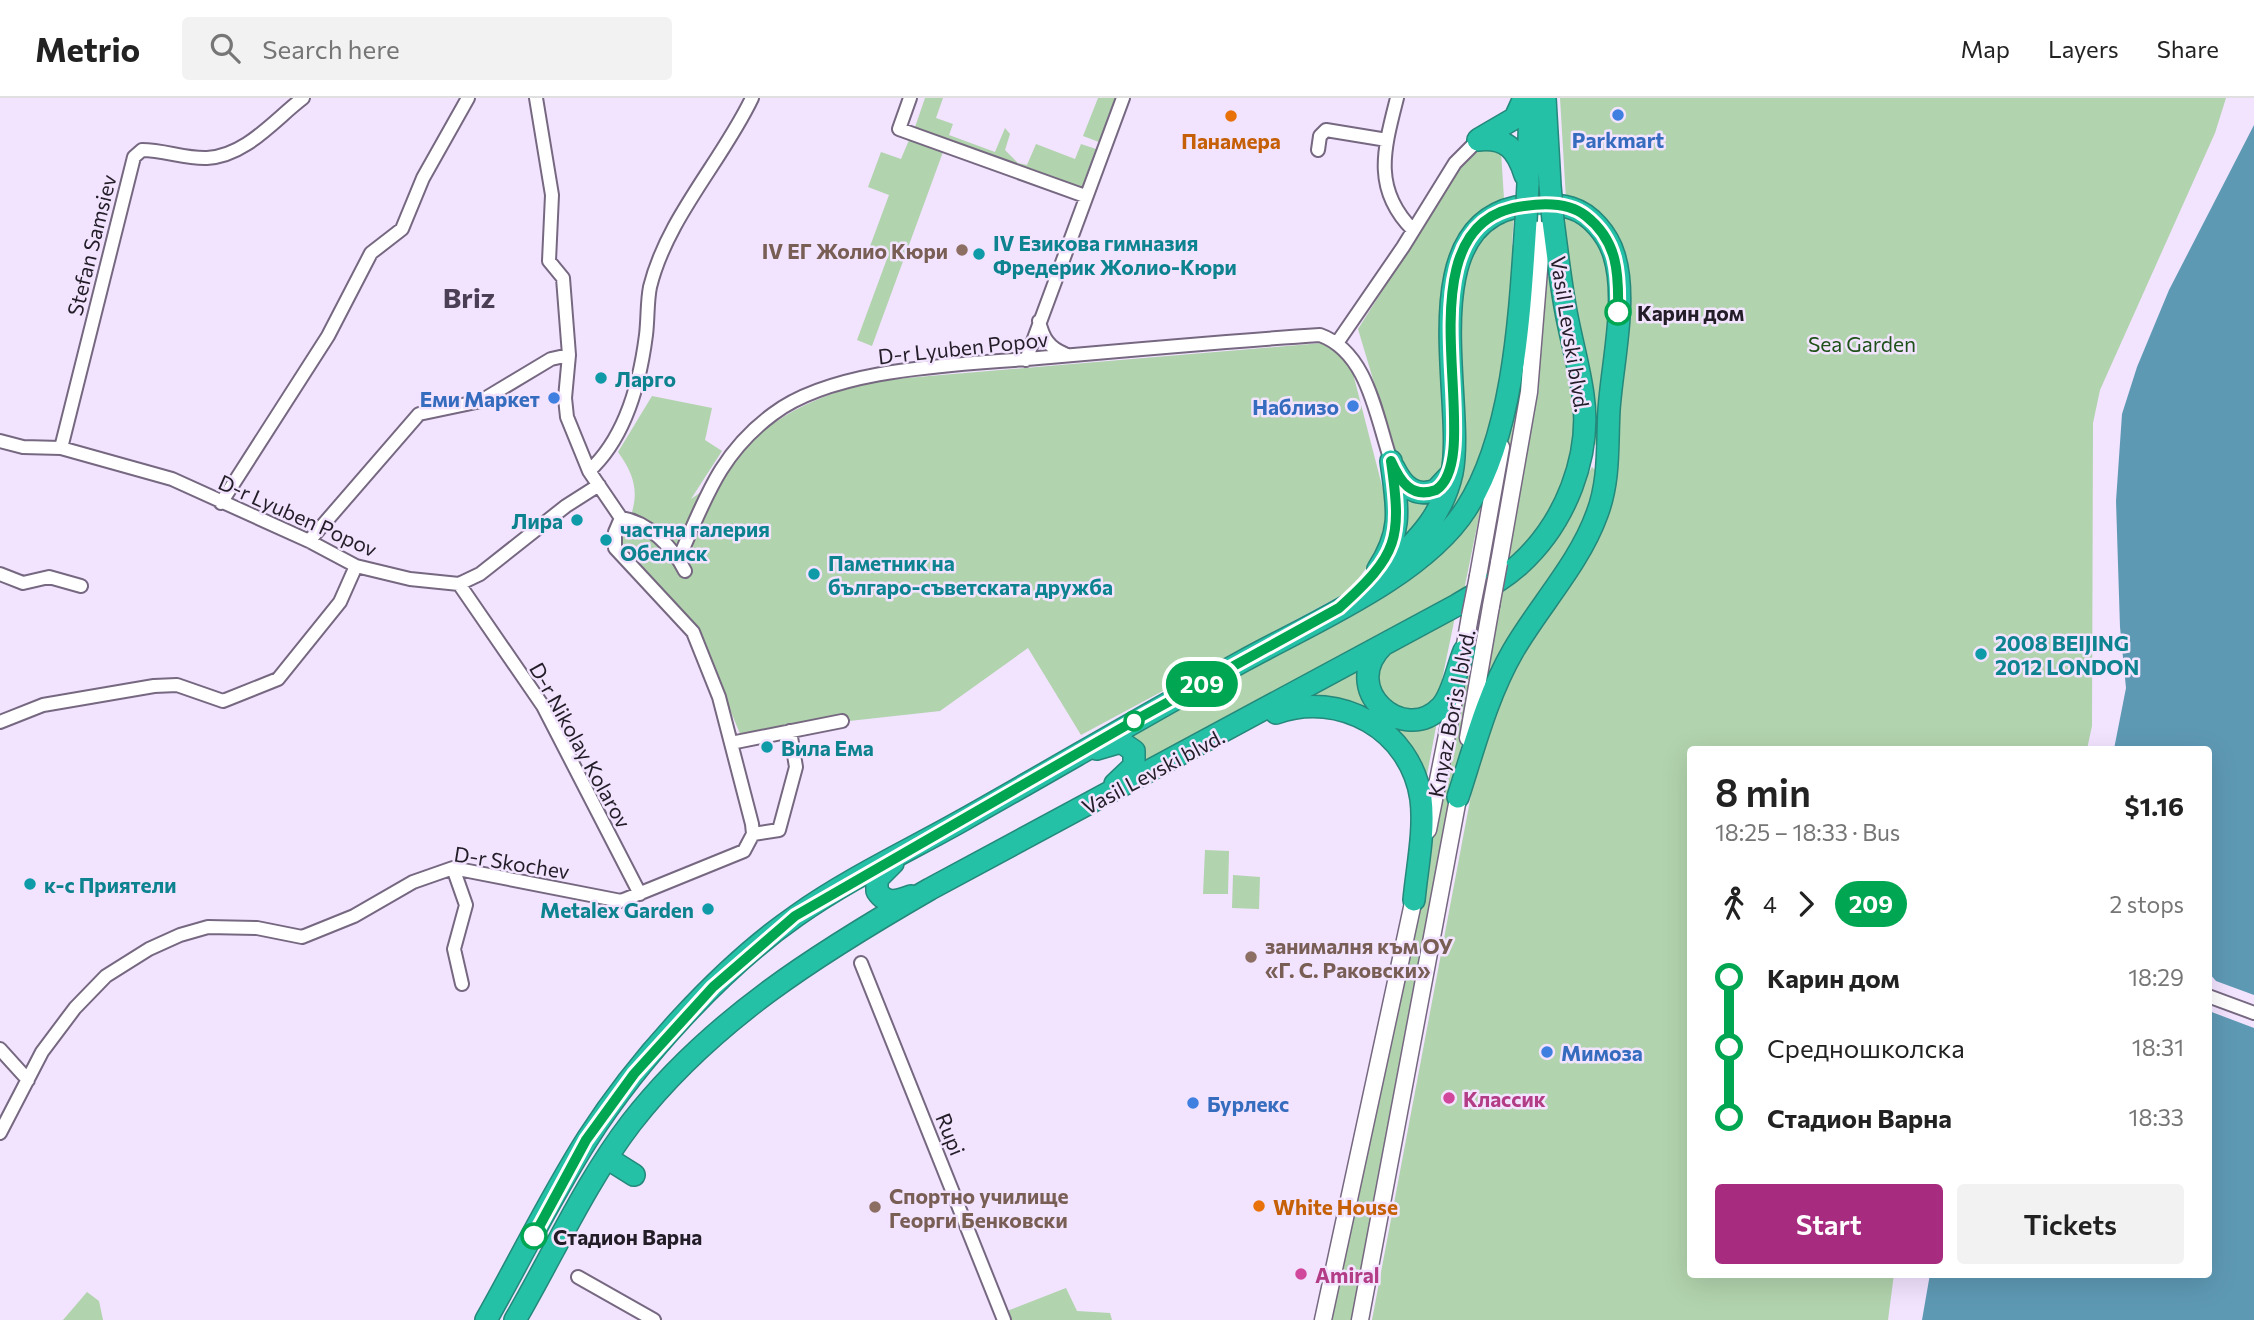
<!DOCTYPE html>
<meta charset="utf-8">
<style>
:root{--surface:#fff;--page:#f2f2f2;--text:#222;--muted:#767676;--line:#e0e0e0;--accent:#a72b7e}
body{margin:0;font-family:Commissioner,sans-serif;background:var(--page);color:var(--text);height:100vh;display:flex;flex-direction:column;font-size:26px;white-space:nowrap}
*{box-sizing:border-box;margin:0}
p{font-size:23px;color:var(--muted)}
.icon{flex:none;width:38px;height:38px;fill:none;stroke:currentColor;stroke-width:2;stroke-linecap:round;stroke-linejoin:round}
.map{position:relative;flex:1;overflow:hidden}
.drawer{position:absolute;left:1687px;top:648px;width:525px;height:532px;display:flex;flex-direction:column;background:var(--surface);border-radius:7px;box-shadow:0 7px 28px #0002}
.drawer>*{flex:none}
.badge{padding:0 14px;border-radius:23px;font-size:24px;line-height:46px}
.map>.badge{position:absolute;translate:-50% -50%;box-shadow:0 0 0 4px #fff}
.legs{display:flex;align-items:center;gap:10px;height:77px;padding:0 28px;font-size:23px}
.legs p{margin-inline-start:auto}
.summary{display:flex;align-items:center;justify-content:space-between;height:119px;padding:0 28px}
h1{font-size:38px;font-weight:600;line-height:52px}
.primary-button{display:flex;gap:14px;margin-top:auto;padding:14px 28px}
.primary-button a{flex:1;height:80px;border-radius:7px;background:var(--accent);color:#fff;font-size:28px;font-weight:600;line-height:80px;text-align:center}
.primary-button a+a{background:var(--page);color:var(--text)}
ul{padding:0 28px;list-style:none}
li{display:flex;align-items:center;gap:24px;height:70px;font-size:26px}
li i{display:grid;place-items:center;width:10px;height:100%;margin:0 9px;background:currentColor}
li i::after{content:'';width:18px;height:18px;margin:-9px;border:5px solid;border-radius:50%;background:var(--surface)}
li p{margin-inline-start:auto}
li:first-child i{background:linear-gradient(#0000 50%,currentColor 0)}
li:last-child i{background:linear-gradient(currentColor 50%,#0000 0)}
header{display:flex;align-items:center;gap:42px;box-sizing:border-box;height:98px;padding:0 35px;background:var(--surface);border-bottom:2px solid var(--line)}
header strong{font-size:33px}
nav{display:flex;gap:38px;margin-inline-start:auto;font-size:24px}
.search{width:490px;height:63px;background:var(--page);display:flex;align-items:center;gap:18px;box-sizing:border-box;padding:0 24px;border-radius:7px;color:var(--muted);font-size:26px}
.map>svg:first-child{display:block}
.green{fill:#b1d3ad}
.water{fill:#5e99b4}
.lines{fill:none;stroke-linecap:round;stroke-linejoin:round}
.street-casing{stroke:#766881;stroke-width:16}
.secondary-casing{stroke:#766881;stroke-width:19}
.highway-casing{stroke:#24887a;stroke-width:24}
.street{stroke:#fff;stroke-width:12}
.secondary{stroke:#fff;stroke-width:16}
.highway{stroke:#25c1a7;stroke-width:21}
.secondary-bridge-casing{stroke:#766881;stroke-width:19;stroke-linecap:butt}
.highway-bridge-casing{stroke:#24887a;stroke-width:24;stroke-linecap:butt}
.secondary-bridge{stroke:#fff;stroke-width:16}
.highway-bridge{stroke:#25c1a7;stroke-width:21}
.line-1-casing{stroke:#fff;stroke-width:16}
.line-1{stroke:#00a651;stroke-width:10}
.shop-dot{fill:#3f7fe0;stroke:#f2e3ff;stroke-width:2.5}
.food-dot{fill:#e8710a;stroke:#f2e3ff;stroke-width:2.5}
.education-dot{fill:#8d6e63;stroke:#f2e3ff;stroke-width:2.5}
.culture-dot{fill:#0f9aa8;stroke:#f2e3ff;stroke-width:2.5}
.stop-1-dot{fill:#fff;stroke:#00a651;stroke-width:3.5}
.hotel-dot{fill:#d1479c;stroke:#f2e3ff;stroke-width:2.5}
.labels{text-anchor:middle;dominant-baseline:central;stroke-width:5;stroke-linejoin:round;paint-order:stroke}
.shop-label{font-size:21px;font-weight:bold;fill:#366cbe;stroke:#f2e3ff;text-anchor:end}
.food-label{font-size:21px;font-weight:bold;fill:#c56008;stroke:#f2e3ff}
.culture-label{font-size:21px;font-weight:bold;fill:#0d838f;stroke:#f2e3ff;text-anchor:start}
.street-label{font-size:21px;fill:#221d26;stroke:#f2e3ff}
.education-label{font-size:21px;font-weight:bold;fill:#785e54;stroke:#f2e3ff;text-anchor:start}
.stop-label{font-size:21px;font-weight:bold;fill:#221d26;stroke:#f2e3ff;text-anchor:start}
.park-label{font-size:21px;fill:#1e5219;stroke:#f2e3ff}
.hotel-label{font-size:21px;font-weight:bold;fill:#b23c85;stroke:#f2e3ff;text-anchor:start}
.district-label{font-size:28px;font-weight:bold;fill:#4b3f55;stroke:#f2e3ff}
</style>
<header>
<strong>Metrio</strong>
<div class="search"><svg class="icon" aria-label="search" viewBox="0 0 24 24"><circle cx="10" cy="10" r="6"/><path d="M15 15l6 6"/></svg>Search here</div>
<nav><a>Map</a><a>Layers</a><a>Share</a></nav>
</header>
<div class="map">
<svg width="2254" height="1222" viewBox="0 0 2254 1222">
<rect width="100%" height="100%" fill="#f2e3ff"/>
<!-- green -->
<path class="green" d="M925 0H943L936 20 953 26 949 37 995 54 1005 30 1010 36 1005 52 1018 65 1027 67 1036 46 1075 61 1081 46 1096 51 1081 92 914 32Z
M1098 0H1116L1099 44 1083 38Z
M1560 0H2226L2215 35 2100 292 2093 325 2092 628 2087 651H1690V1176H1894L1888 1222H1372L1478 660 1508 581 1593 441 1624 175 1566 101Z
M909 42 943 54 872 248 857 242 888 158 869 151 889 97 868 89 881 54 901 61Z
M1473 50 1501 53 1504 101C1485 110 1466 121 1456 141 1433 183 1445 322 1446 375L1423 388 1401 375 1358 231Z
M1540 67 1527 259 1460 655 1353 1222H1330L1452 648 1499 393 1512 325Z
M1514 114 1512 147 1516 148 1496 320 1468 399 1430 437 1441 423 1453 244 1471 145Z
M1566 117 1598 135 1613 175 1599 350 1594 345V301L1572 195 1564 128Z
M1546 177 1551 181C1574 291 1604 376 1508 463L1530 334Z
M1322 245 1349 260 1388 411 1380 452 1349 493 1081 637 1028 550 940 613 831 625 743 643 697 532 620 442C638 407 642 387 618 354L652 298 712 310 705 342 722 353 691 401C720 382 730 363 754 341 788 310 828 296 871 283Z
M1592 369 1596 373 1588 417 1481 608 1504 484 1562 425Z
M1439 393 1427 427 1396 445 1401 400Z
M1483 399 1464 492 1139 671 1125 638 1312 530Z
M1456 514 1438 601 1413 616 1377 599 1376 560Z
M1362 564 1368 612 1293 603Z
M1380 614 1438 618 1425 688Z
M1205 752 1229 753 1228 796H1203Z
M1233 777 1260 779 1259 811 1232 810Z
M1066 1190 1077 1213 1110 1215 1112 1222H1004L1002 1215Z
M87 1194 99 1203 103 1222H63Z"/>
<!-- water -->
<path class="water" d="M2254 27V897L2216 883 2209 875 2208 651H2114L2126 590 2120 529 2116 403 2122 316 2137 269 2169 192Z
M2209 913 2254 930V1222H1922L1930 1176H2208Z"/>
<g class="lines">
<!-- street casing -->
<g class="street-casing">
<path id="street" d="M536 0 552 97 549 163 563 180 569 257 565 300 567 319 589 373 621 420
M910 0 899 31 1085 98
M1397 0C1384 51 1372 91 1413 132
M1318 52 1320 38 1326 32 1387 42
M1039 223C1043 240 1049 250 1065 256
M1337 245 1403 149 1455 65 1478 42
M1026 262 1123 0
M0 343 23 349 61 350 172 381 309 443 356 468 410 481 459 486 480 476 566 408 599 387
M61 350 134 59 142 52C164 52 186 61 207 60 246 58 274 22 303 0
M589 373C625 340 640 284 646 237 648 221 647 204 650 189 667 120 722 63 752 0
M221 405 328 238 371 155 402 131 423 80 468 0
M621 420C648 424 673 449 685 473
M309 443 419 316 481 303 551 261 569 257
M679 460C705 402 719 356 773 316 838 267 969 267 1050 259 1140 251 1230 243 1320 237 1368 254 1376 319 1391 363
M0 476 23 485 49 479 81 488
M459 486 543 608 640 796
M0 624 43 607 154 588 177 587 223 603 278 581 340 504 356 468
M731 645 842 623
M753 736 779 732 796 669 790 633
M453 770 466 807 454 851 462 886
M861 865 1004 1222
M2208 898 2254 915
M0 951 28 982
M0 1035 42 954 75 910 106 878 149 851 180 837 208 829 257 830 302 839 354 818 413 784 453 770 621 803 744 753 753 736 752 726 719 599 693 534 615 450V434L621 420
M578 1179 654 1222"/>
</g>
<!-- secondary casing -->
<g class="secondary-casing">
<path id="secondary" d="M1499 465 1529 294 1543 123
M1478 478 1501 349
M1462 564 1470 518
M1468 640 1491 508
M1428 732 1456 592
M1323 1222 1416 791
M1360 1222 1460 690"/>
</g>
<!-- highway casing -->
<g class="highway-casing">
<path id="highway" d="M1545 0 1550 87
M1479 41 1515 20 1524 0
M1478 42C1506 39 1517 51 1525 77
M1528 86 1530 0
M1394 370C1403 388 1415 400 1436 392L1450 377
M1393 466C1421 438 1443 415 1452 375 1466 305 1412 132 1516 109 1532 106 1555 105 1571 110 1591 116 1608 137 1614 157 1628 201 1612 266 1609 312 1607 347 1610 382 1597 416 1579 466 1539 508 1513 553 1487 598 1474 650 1458 699
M1378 471C1404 431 1397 408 1391 363
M1383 547C1338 591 1404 648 1441 609 1453 596 1457 570 1464 553
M1276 615C1340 592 1411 632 1421 701 1425 733 1417 770 1414 802
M1097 651 1121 644 1134 653V668L1115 686
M893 765 877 781V793C886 807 897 803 911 798
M607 1060 634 1077
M486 1222C520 1162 551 1098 588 1040 638 962 720 871 796 818 848 781 908 753 963 722 1057 669 1149 615 1243 563 1312 525 1423 478 1466 411 1515 335 1520 211 1526 123
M515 1222C553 1157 585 1085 631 1025 711 922 819 855 930 791L1457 507C1478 494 1502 483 1520 466 1565 425 1592 358 1583 297 1579 267 1570 238 1565 208 1560 180 1557 152 1553 123"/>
</g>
<!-- street -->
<use href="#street" class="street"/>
<!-- secondary -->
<use href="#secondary" class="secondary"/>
<!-- highway -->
<use href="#highway" class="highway"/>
<!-- secondary-bridge casing -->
<g class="secondary-bridge-casing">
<path id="secondary-bridge" d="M1491 508 1499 465
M1470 518 1478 478"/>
</g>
<!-- highway-bridge casing -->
<g class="highway-bridge-casing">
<path id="highway-bridge" d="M1550 87 1553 123
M1526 123 1528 86"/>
</g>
<!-- secondary-bridge -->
<use href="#secondary-bridge" class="secondary-bridge"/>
<!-- highway-bridge -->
<use href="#highway-bridge" class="highway-bridge"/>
</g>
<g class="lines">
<!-- line-1 casing -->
<g class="line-1-casing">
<path id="line-1" d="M534 1138 586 1042 634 976 713 889 795 818 1132 624 1339 510C1399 456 1402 441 1391 363 1400 383 1411 401 1436 392 1491 356 1391 124 1524 108 1544 105 1570 105 1586 118 1618 143 1619 176 1618 214"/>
</g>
<!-- line-1 -->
<use href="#line-1" class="line-1"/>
</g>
<!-- markers -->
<g class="shop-dot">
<circle cx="1618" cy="17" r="7"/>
<circle cx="554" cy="300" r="7"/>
<circle cx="1353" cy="308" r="7"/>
<circle cx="1547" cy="954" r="7"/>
<circle cx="1193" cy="1005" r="7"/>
</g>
<g class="food-dot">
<circle cx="1231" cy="18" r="7"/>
<circle cx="1259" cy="1108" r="7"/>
</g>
<g class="education-dot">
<circle cx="962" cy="152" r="7"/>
<circle cx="1251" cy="859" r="7"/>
<circle cx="875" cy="1109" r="7"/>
</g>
<g class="culture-dot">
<circle cx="979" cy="156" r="7"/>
<circle cx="601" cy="280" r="7"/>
<circle cx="577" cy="422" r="7"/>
<circle cx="606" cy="442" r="7"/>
<circle cx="814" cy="476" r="7"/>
<circle cx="1981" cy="556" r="7"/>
<circle cx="767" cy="649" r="7"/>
<circle cx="30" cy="786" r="7"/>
<circle cx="708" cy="811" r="7"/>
</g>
<g class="stop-1-dot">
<circle cx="1618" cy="214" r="12"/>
<circle cx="1134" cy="623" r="9"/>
<circle cx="534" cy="1138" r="12"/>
</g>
<g class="hotel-dot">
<circle cx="1449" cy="1000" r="7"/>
<circle cx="1301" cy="1176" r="7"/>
</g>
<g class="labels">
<!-- shop labels -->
<g class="shop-label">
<text x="1618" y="41" text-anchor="middle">Parkmart</text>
<text x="540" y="300">Еми Маркет</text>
<text x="1339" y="308">Наблизо</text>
<text x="1561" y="954" text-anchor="start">Мимоза</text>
<text x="1207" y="1005" text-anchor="start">Бурлекс</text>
</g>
<!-- food labels -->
<g class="food-label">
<text x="1231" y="42">Панамера</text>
<text x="1273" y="1108" text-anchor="start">White House</text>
</g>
<!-- culture labels -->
<g class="culture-label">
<text x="993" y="144">IV Езикова гимназия<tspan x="993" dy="24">Фредерик Жолио-Кюри</tspan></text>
<text x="615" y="280">Ларго</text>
<text x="563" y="422" text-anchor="end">Лира</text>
<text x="620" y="430">частна галерия<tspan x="620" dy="24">Обелиск</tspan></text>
<text x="828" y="464">Паметник на<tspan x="828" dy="24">българо-съветската дружба</tspan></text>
<text x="1995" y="544">2008 BEIJING<tspan x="1995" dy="24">2012 LONDON</tspan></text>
<text x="781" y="649">Вила Ема</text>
<text x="44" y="786">к-с Приятели</text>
<text x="694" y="811" text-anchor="end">Metalex Garden</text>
</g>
<!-- street labels -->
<g class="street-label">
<text transform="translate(91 147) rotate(-76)">Stefan Samsiev</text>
<text transform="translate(1571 236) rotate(81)">Vasil Levski blvd.</text>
<text transform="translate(963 249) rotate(-6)">D-r Lyuben Popov</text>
<text transform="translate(298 417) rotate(24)">D-r Lyuben Popov</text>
<text transform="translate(1451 615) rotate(-79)">Knyaz Boris I blvd.</text>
<text transform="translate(581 647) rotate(61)">D-r Nikolay Kolarov</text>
<text transform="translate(1153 673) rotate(-28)">Vasil Levski blvd.</text>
<text transform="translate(512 764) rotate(9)">D-r Skochev</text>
<text transform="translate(951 1036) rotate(68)">Rupi</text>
</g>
<!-- education labels -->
<g class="education-label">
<text x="948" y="152" text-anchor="end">IV ЕГ Жолио Кюри</text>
<text x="1265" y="847">занималня към ОУ<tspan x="1265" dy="24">«Г. С. Раковски»</tspan></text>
<text x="889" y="1097">Спортно училище<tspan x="889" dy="24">Георги Бенковски</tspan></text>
</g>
<!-- stop labels -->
<g class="stop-label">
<text x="1637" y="214">Карин дом</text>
<text x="553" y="1138">Стадион Варна</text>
</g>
<!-- park labels -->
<g class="park-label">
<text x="1862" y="245">Sea Garden</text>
</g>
<!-- hotel labels -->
<g class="hotel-label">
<text x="1463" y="1000">Классик</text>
<text x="1315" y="1176">Amiral</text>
</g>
<!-- district labels -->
<g class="district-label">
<text x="469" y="199">Briz</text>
</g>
</g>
</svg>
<b class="badge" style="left:1202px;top:586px;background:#00a651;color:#fff">209</b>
<section class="drawer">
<div class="summary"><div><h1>8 min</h1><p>18:25 – 18:33 · Bus</p></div><b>$1.16</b></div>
<div class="legs"><svg class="icon" aria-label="walk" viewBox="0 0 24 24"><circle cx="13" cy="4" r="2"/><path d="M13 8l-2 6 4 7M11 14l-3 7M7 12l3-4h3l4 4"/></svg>4<svg class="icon" aria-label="forward" viewBox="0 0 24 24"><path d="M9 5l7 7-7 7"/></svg><b class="badge" style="background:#00a651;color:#fff">209</b><p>2 stops</p></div>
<ul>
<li><i style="color:#00a651"></i><b>Карин дом</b><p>18:29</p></li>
<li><i style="color:#00a651"></i><span>Средношколска</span><p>18:31</p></li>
<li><i style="color:#00a651"></i><b>Стадион Варна</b><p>18:33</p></li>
</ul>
<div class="primary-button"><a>Start</a><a>Tickets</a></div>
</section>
</div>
